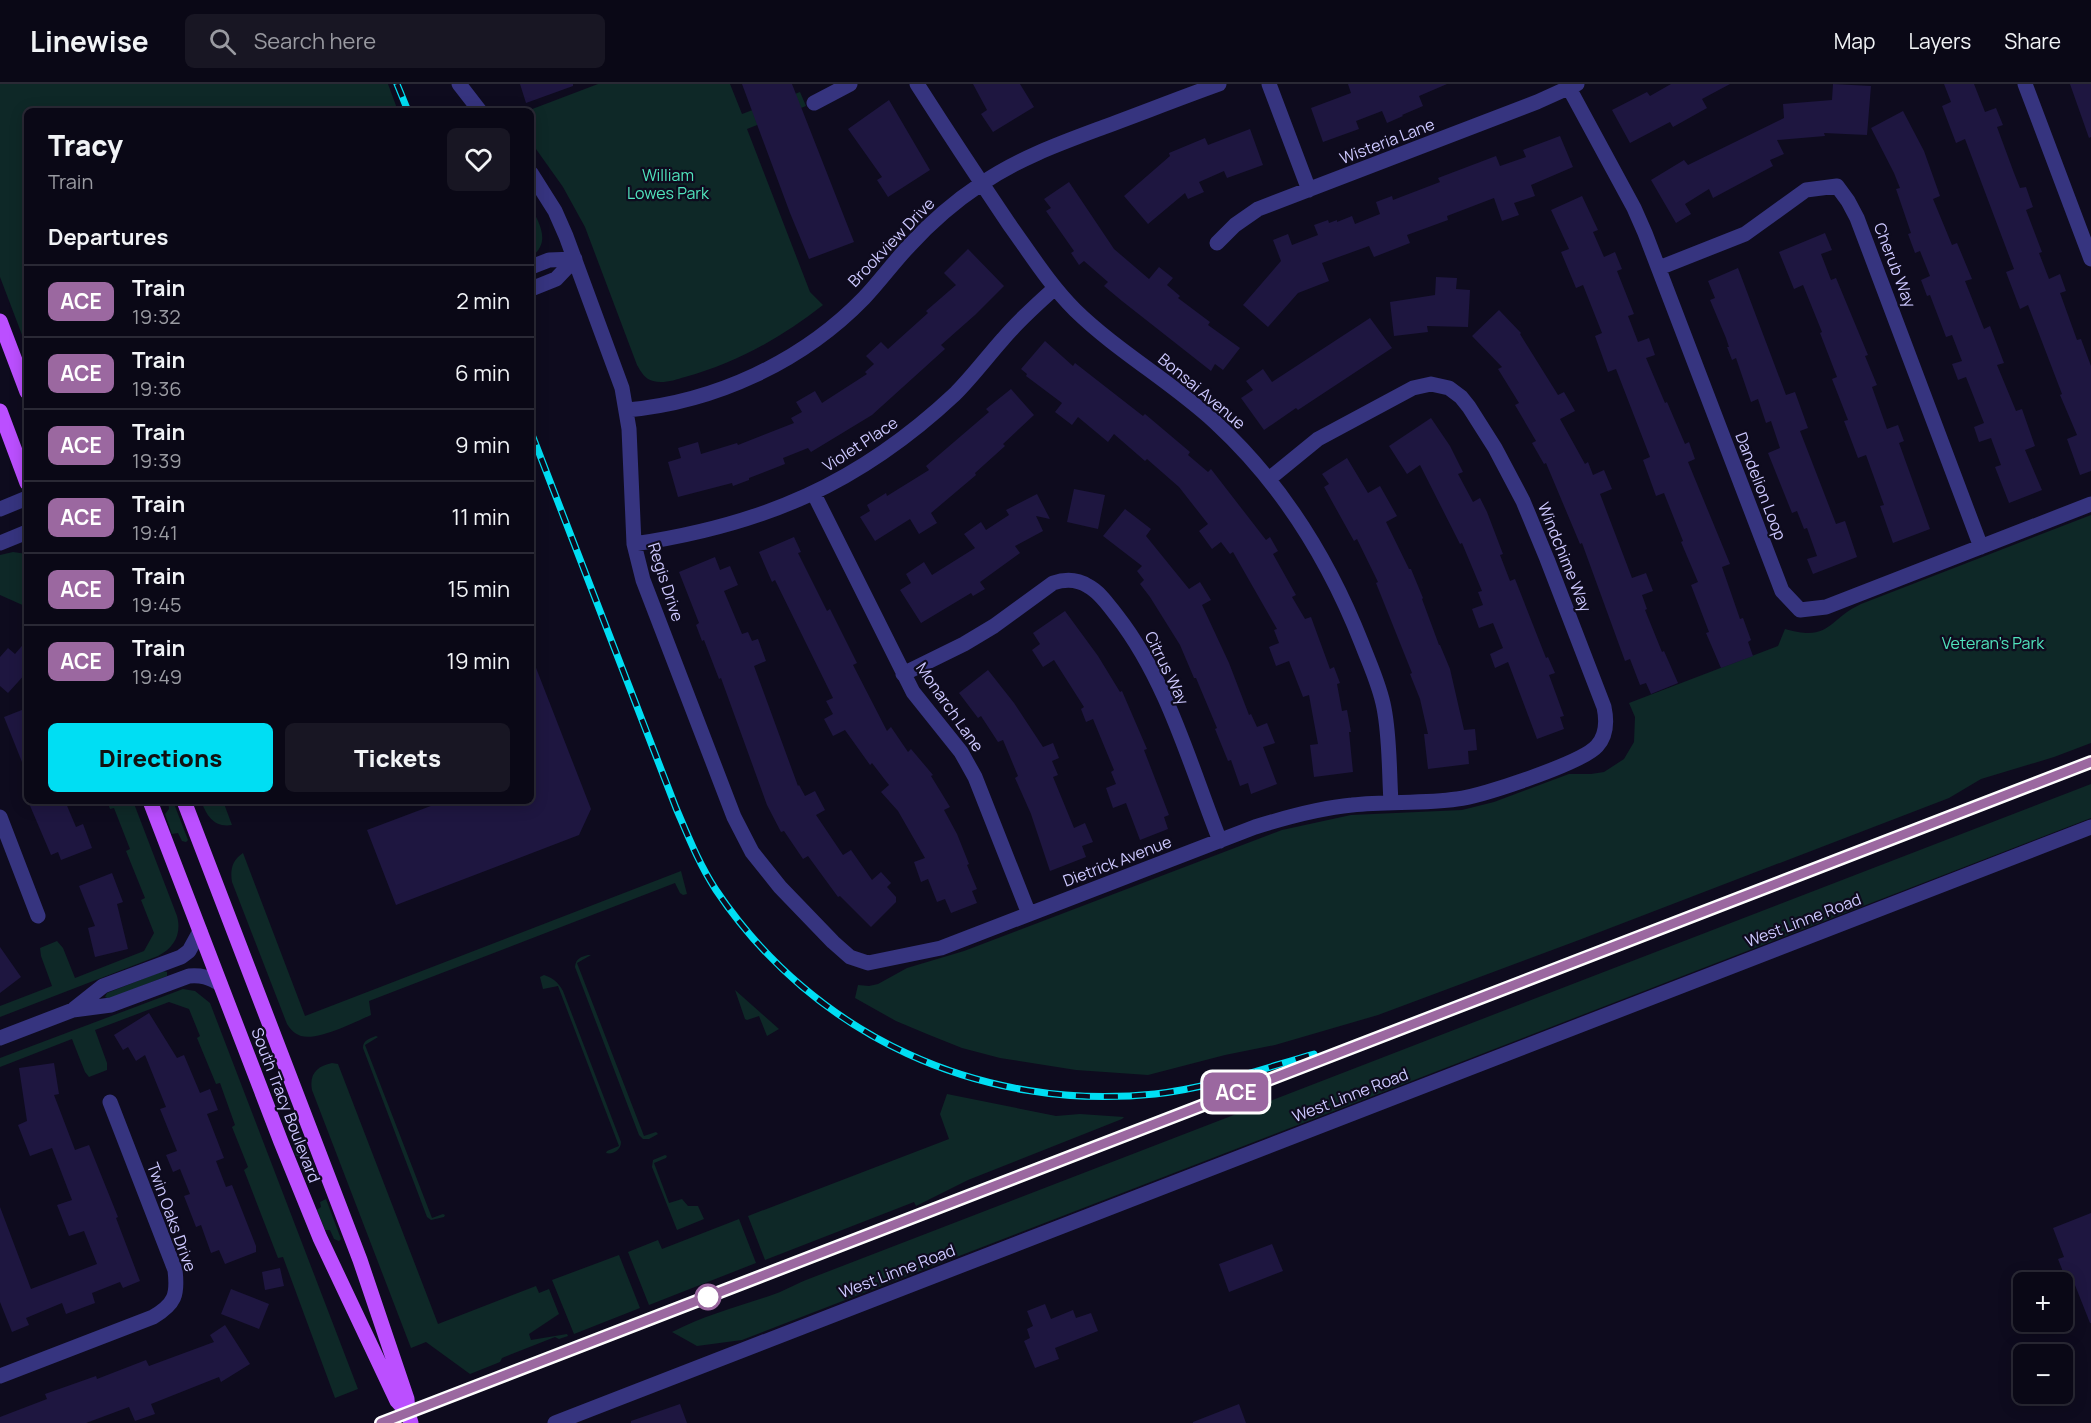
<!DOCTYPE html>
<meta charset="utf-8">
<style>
:root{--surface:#0a0816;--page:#181623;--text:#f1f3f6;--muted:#999aa1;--line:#2a2935;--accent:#00def3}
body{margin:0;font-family:Manrope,sans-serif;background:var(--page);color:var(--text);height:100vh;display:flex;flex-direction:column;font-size:22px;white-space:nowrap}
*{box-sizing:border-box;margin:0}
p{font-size:20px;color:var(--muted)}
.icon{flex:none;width:33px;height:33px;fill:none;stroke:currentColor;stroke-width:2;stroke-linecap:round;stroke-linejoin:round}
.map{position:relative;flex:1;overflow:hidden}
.side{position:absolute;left:24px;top:24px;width:510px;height:696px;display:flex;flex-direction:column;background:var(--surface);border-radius:9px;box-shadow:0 3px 15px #0003,0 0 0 2px var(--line)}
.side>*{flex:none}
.badge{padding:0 12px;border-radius:9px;font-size:21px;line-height:39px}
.tools{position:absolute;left:2013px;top:1188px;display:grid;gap:12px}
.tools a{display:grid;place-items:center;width:60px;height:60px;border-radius:9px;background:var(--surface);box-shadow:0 3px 15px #0003,0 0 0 2px var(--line);font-size:30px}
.map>.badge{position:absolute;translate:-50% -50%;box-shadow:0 0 0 3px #fff}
h2{padding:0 24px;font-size:22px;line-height:54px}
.round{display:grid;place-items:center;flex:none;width:63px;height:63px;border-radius:9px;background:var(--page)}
.summary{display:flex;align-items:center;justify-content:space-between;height:102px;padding:0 24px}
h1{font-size:28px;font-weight:800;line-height:45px}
.button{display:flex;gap:12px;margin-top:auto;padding:12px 24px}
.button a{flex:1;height:69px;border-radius:9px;background:var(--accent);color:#111;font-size:24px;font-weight:800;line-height:69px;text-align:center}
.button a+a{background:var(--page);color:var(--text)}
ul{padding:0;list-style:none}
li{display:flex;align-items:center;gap:18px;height:72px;padding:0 24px;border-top:2px solid var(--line)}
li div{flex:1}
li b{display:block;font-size:22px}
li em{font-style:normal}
li .badge{min-width:66px;font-weight:700;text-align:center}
header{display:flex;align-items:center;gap:36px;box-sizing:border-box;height:84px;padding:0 30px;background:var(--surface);border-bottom:2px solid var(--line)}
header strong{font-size:28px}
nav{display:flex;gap:33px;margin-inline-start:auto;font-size:21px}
.search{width:420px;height:54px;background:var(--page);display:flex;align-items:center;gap:15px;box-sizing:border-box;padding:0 21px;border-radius:9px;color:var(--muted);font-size:22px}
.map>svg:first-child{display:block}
.green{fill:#0e2827}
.building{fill:#1e1640}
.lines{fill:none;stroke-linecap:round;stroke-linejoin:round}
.minor{stroke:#36347f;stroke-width:15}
.major{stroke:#bb4fff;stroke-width:15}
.rail-casing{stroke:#00def3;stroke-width:7}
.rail{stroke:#0e0b1e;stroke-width:4.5;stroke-dasharray:14;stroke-linecap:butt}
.line-casing{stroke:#fff;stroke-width:14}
.line{stroke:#9b68a0;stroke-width:9}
.stop-dot{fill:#fff;stroke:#9b68a0;stroke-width:3}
.labels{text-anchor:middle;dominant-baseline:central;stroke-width:4.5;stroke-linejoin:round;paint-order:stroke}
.street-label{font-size:16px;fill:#cdc8ff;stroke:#0e0b1e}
.park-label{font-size:16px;fill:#50e3bc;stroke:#0e0b1e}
</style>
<header>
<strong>Linewise</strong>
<div class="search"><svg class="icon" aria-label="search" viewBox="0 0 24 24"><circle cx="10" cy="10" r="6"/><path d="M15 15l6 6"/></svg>Search here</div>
<nav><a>Map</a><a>Layers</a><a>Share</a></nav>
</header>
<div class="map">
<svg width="2091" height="1339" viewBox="0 0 2091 1339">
<rect width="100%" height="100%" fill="#0e0b1e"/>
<!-- green -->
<path class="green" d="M0 0H388L398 27H27V264L0 193Z
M598 0H730L742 30 800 8 806 22 747 45 810 208 823 221C781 254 736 279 685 293 675 296 663 300 653 297 645 295 641 288 637 281L585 143 563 103 531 58V27H527Z
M531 123C540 140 551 159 531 173Z
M2091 431V659L2054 673 1981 695 1949 714 1579 856 1378 931 1275 961 1225 971 1148 991 1076 986 1000 974 962 964 927 950 896 937 855 914 858 901 869 902 878 900 907 884 964 867 1282 746 1351 731 1462 726 1494 718 1569 690H1591L1604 688 1624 675 1634 658 1635 633 1629 619 1778 562 1785 545C1831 558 1827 536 1861 520Z
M13 468 27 470V523L0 511V471Z
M2091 700V734L742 1256 697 1262 672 1248C701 1233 732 1224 763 1214 778 1210 792 1202 806 1196Z
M107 717H133L177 832C182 850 174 864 158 872L0 933V922L52 902 41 872 40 864 57 857 63 864 75 894 144 867 154 849 141 816 145 814 126 767 130 765 114 724 110 725Z
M168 717H173L188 756 186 758 182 757 178 749 172 750 165 730 169 725Z
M201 717H223L232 741C214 744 207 732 201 717Z
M243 769 305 932 681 787 687 810 683 811 680 809 675 799 369 917 371 931C355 938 318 957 301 952 295 950 290 945 287 940L232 798C230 786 232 776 243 769Z
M588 871H591L577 879 644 1052 656 1048 658 1050 649 1055H643L639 1051 575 883C576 874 581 873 588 871Z
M163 887 167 888V892L109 915 105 913 107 909Z
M544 891C553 894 558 898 563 907L621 1058C621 1066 613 1071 606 1069L607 1067 619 1062 558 902 543 905 540 893Z
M183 905 195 907 210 919 358 1305 335 1314 283 1173 278 1174 244 1086 248 1083 232 1043 235 1041 220 999 216 1000 197 954 200 952 189 925 169 918 95 946 107 979V986L89 993 85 988 72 955 0 983V974Z
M735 906 779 945 767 952 759 932 747 936 745 935Z
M376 952 378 953 365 961 432 1134 443 1130 445 1131 444 1133 431 1136 427 1133 363 964C363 956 369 955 376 952Z
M332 979 338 980 438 1240 536 1202 539 1209 549 1205 559 1230 529 1250 531 1256 567 1250 568 1252 559 1255 555 1253 502 1274 500 1278 470 1290 426 1258 411 1264 312 1006C309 990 317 982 332 979Z
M947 1010 1056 1032 1080 1030 1124 1033 1122 1035 968 1096 916 1122 914 1118 765 1176 748 1132 949 1055 940 1030Z
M296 1037 312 1080 306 1081 302 1072H296L290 1051 294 1049 293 1040Z
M665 1071 667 1072 666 1074 654 1079 669 1119 682 1115 688 1122H698L704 1135 677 1146 652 1083 653 1076Z
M326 1115 341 1155 339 1157 334 1155 330 1146H325L317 1126 321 1123 320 1118Z
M739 1135 756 1179 649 1221 628 1168 658 1156 662 1165Z
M619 1171 640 1224 574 1250 552 1196Z"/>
<!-- building -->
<path class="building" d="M520 0H573V2L526 19Z
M742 0H792L854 158 809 175 790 129Z
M973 0H1020L1034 23 993 48 981 30 987 26Z
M1348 0H1447L1419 12 1423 22 1402 31 1403 32 1387 39 1382 27 1356 37 1359 45 1323 58 1311 24 1351 9Z
M1671 0H1730L1702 15 1707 24 1673 43 1670 38 1630 59 1612 26 1647 8 1650 12Z
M1833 0 1871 2 1867 51 1824 49 1825 52 1777 56 1784 70 1770 76 1773 82 1713 114 1709 105 1685 120 1691 130 1676 139 1651 96 1684 76 1688 81 1784 34 1783 20 1832 16Z
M1944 0H1974L1985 28 1996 24 2003 41 1997 43 2014 89 2020 104 2026 103 2033 123 2026 126 2042 168 2039 169 2049 195 2060 190 2066 207 2060 209 2077 256 2081 255 2091 282V387L2080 391 2067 355 2077 351 2060 311 2062 310 2028 221 2020 225 2006 188 2014 185 1965 55 1956 59 1942 22 1951 18Z
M2070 0H2091V53L2089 54Z
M889 16 930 86 888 113 877 96 882 93 848 45Z
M1903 27 1924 67 1940 112 1933 115 1952 161 1957 159 1972 195 1965 197 1984 245 1990 242 2004 279 1997 281 2016 327 2022 325 2035 362 2025 366 2042 406 2009 419 1995 383 2001 381 1991 354 1979 358 1974 343 1984 339 1966 293 1958 296 1952 280 1962 277 1952 251 1946 253 1930 211 1927 212 1921 196 1930 192 1920 167 1915 169 1908 150 1911 149 1896 105 1900 104 1894 89 1871 44Z
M1250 45 1263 81 1227 94 1224 87 1199 98 1204 108 1188 115 1185 109 1148 140 1124 112 1170 72 1169 69 1205 54 1208 61Z
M1560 52 1573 83 1531 101 1535 112 1514 119 1519 131 1502 137 1494 114 1447 132 1448 136 1407 151 1410 159 1374 173 1369 162 1322 179 1329 197 1298 209 1268 243 1243 221 1281 177 1273 156 1288 150 1292 161 1318 151 1314 141 1328 136 1329 139 1337 136V138L1352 132 1355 140 1380 130 1376 118 1392 112 1393 116 1440 98 1438 94 1496 72 1500 82 1526 73 1523 66Z
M1069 98 1114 165 1149 195 1159 183 1173 194 1167 201 1180 212 1178 214 1210 238 1208 241 1240 264 1223 286 1215 280 1211 287 1122 217 1104 202 1108 198 1084 177 1079 181 1071 169 1074 167 1046 127 1051 124 1044 115Z
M1582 112 1598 146 1593 148 1604 173 1615 168 1622 185 1617 187 1634 230 1628 232 1638 258 1649 254 1655 271 1646 274 1665 319 1667 318 1685 360 1689 358 1695 375 1688 378 1730 480 1722 483 1740 535 1743 534 1751 556 1748 558 1753 572 1721 584 1706 549 1709 548 1691 501 1698 498 1681 458 1683 457 1664 409 1656 412 1643 376 1650 373 1616 285 1608 288 1595 252 1602 249 1583 201 1576 204 1561 168 1569 165 1551 126Z
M1825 149 1832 166 1821 170 1831 196 1836 194 1868 271 1865 272 1877 301 1872 303 1887 345 1898 341 1904 357 1899 359 1930 445 1893 459 1880 422 1884 421 1866 371 1858 374 1844 337 1848 336 1832 295 1837 293 1820 249 1822 248 1803 201 1794 205 1779 168Z
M968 165 1004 202 975 231 941 261 945 265 872 331 811 368 808 364 783 374 785 380 749 394V396L733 402 732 399 678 413 668 378 681 374 678 364 698 358 701 370 737 359 738 361 794 339 791 334 802 328 796 318 815 307 822 319 867 290 865 288 874 280 866 272 881 258 888 265 928 229 926 227 956 201 944 189Z
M1738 184 1786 311 1795 308 1808 344 1800 347 1836 440 1845 437 1857 473 1813 490 1807 475 1817 472 1807 444 1804 445 1797 427 1792 429 1768 369 1780 364 1771 337 1766 339 1758 315 1751 318 1736 274 1732 276 1727 263H1729L1726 254 1710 216 1715 214 1708 197Z
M1436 193 1457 194 1456 205 1470 206 1468 243 1427 242 1428 248 1394 252 1390 218 1435 211Z
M1499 226 1521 249 1520 250 1558 311 1564 308 1575 327 1560 335 1585 380 1588 378 1593 391 1604 386 1612 405 1600 410 1632 494 1646 489 1653 507 1642 511 1647 525 1645 526 1662 568 1664 567 1678 599 1651 610 1646 599 1640 601 1630 575 1625 577 1582 459 1580 460 1546 379 1544 380 1532 359 1536 357 1515 321 1519 319 1498 285 1502 283 1472 252Z
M1370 234 1392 264 1298 326 1296 324 1264 346 1241 314 1253 306 1246 297 1263 285 1272 298Z
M1045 257 1073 282 1075 279 1143 332 1145 330 1190 368 1188 371 1208 388 1211 385 1266 456 1270 453 1278 467 1273 470 1296 511 1292 513 1305 535 1311 533 1330 585 1334 583 1340 599 1337 600 1342 627 1347 626 1351 648H1349L1353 688 1314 693 1310 661 1318 660 1309 611 1303 613 1289 577 1276 582 1269 563 1279 559 1274 546 1277 545 1233 468 1230 470 1221 458 1212 465 1199 447 1208 440 1179 403 1147 375 1145 377 1114 350 1108 358 1078 333 1072 341 1055 328 1062 319 1026 292 1027 290 1021 285Z
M1011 305 1034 331 1003 360 1005 362 975 389 976 391 931 429 937 439 919 450 910 435 875 457 860 433 870 427 867 421 886 409 887 412 929 386 926 382 989 328 986 325Z
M1431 334 1450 362 1463 388 1458 390 1473 418 1480 414 1487 428 1503 470 1500 471 1510 497 1515 495 1546 574 1548 573 1555 589 1549 591 1564 632 1560 633 1564 645 1537 655 1508 578 1495 584 1490 570 1503 564 1493 539 1479 544 1472 525 1483 521 1478 508 1482 507 1462 459 1460 460 1420 381 1407 390 1389 362Z
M1347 374 1368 409 1380 402 1397 432 1386 438 1409 485H1411L1423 514 1422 515 1439 561H1440L1450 585 1464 646 1475 645 1477 666 1468 667 1469 680 1428 685 1424 650H1428L1420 615 1410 590 1412 589 1376 499 1378 498 1357 455 1354 457 1324 403 1329 400 1322 390Z
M1074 405 1105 411 1098 445 1067 438Z
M1037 410 1050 435 1036 432 1043 447 1015 462 1020 469 980 498 985 505 973 512 971 509 921 539 900 506 911 499 906 490 924 478 932 491 975 464 964 450 981 438 986 446 1009 431 1006 426Z
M1125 425 1151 445 1146 452 1189 505 1200 498 1211 516 1202 521 1229 579 1249 631 1251 630 1257 643 1267 639 1275 659 1263 663 1277 700 1251 710 1248 699 1240 702 1231 676 1228 677 1215 645 1217 644 1196 594H1194L1180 561 1150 513 1140 500 1144 496 1137 487 1142 482 1103 452Z
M794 453 801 468 798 469 827 527 830 525 857 579 853 581 887 647 891 643 908 668 911 665 933 691 931 692 950 723 944 726 957 750 969 780 967 781 977 805 972 807 977 819 951 829 945 815 937 818 928 795 921 798 914 778 925 774 898 727 881 708 889 701 872 679 870 681 845 646 833 652 824 635 833 630 826 617 833 614 775 496 772 498 759 468Z
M715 473 720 486 730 482 738 501 724 507 742 550 748 548 752 557 758 555 766 577 754 582 798 702 799 701 805 712 815 707 825 726 816 731 843 771 851 766 872 796 881 788 891 799 887 803 896 813V818L871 843 840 812 838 813 808 772 803 775 784 747 781 748 767 721 721 594 719 595 704 556 702 557 696 541 699 539 679 488Z
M1065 527 1098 572 1120 608 1122 607 1147 665 1144 666 1169 731 1164 733 1168 745 1140 756 1126 719 1113 724 1106 704 1116 700 1111 688 1114 686 1093 635 1086 638 1081 625 1084 623 1054 576 1043 583 1032 566 1040 560 1033 549Z
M27 556V588L8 609 0 602V573L8 564 15 570Z
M531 571 591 725 579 751 396 821 367 746 444 717H531Z
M988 586 1014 619 1043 663 1053 659 1059 674 1052 677 1058 691 1053 693 1074 744 1085 739 1093 758 1082 762 1086 773 1050 787 1031 730 1015 694 1018 692 1003 656 998 658 981 632 978 634 959 609Z
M27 624V688H26L4 633Z
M28 717H65L76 743 83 740 92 764 61 776 58 768 51 771Z
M112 789 123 818 117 820 128 865 95 873 88 844 95 842 79 802Z
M0 863 21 893 0 909Z
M149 929 177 974 184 971 200 1009 210 1005 218 1026 207 1030 224 1074 216 1077 226 1103 232 1101 256 1162V1168L225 1180 219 1166 211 1169 201 1141 196 1143 184 1112 190 1110 180 1085 173 1088 166 1071 177 1067 160 1025 166 1023 145 971 136 977 128 963 123 966 114 951Z
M54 979 59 1010 54 1011 75 1066 89 1061 118 1133 116 1134 140 1197 123 1204 120 1198 92 1209 95 1219 66 1230 62 1219 26 1234 29 1241 12 1248 0 1218V1123L31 1205 97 1180 84 1147 69 1152 57 1121 72 1116 52 1064 30 1072 18 1041 27 1037 19 984Z
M2091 1129V1239H2090L2073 1196 2067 1198 2058 1175 2064 1173 2053 1144Z
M1272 1160 1283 1187 1229 1208 1219 1180Z
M280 1184 284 1202 265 1206 262 1188Z
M231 1205 269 1220 259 1245 221 1230Z
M1045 1220 1051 1235 1073 1226 1076 1234 1091 1229 1098 1247 1055 1264 1059 1275 1035 1284 1024 1257 1030 1254 1027 1245 1033 1242 1027 1227Z
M225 1241 250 1280 221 1298 219 1293 151 1320 155 1330 135 1337 129 1323 86 1339H0V1333L47 1315 45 1310 96 1292 97 1295 146 1276 149 1282 214 1258 210 1251Z
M680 1320 687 1339H631V1337Z
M1239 1320 1246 1339H1193V1338Z"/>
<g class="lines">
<!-- minor -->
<path class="minor" d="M459 0 480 27
M917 0C947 47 978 94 1009 140 1030 169 1049 200 1075 226 1118 268 1172 298 1216 339 1283 401 1329 476 1362 560 1370 581 1380 602 1384 624 1390 655 1389 687 1391 718
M1269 0 1309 106
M2025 0 2091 175
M1569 4 1634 124 1645 149 1782 507 1800 526 1826 523 2091 420
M814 19 850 0
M531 89 555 127 566 152 622 304 629 345 634 460 643 496 734 733 752 768 780 803 833 858 850 873 868 879 941 864 1255 743C1287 733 1319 724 1352 721 1387 717 1423 720 1457 715 1482 712 1582 679 1597 662 1607 651 1607 637 1604 623L1547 475 1523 417 1495 364 1469 323 1461 313 1449 304 1431 300 1413 304 1318 355 1269 395
M1217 159 1235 141 1258 125 1537 18 1577 0
M531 183 549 176 575 175
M1659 184 1745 150 1806 106 1837 102 1848 117 1857 134 1981 463
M531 205 556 195 575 175
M627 326C715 318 802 278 864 214 880 197 893 179 909 162 930 139 954 118 981 100 1019 74 1061 59 1104 43 1142 29 1180 14 1219 0
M814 410 913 608 961 668 975 693 1029 830
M0 425 27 414
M0 459 27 448
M634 460C763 441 859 400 955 310 972 293 987 273 1003 255 1019 236 1037 220 1055 204
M903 590 964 560 994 542 1053 499C1065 495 1077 495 1088 502 1100 508 1109 522 1117 532 1167 596 1190 681 1220 757
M0 733 38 832
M74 925 103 902 181 873 189 867 200 847
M0 954 73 926 111 921 189 892C201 891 209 893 220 900
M0 1292 153 1233C175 1220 178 1211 175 1186L110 1018
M555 1339 2091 743"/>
<!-- major -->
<path class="major" d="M0 237 27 308
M0 327 27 399
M150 717 281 1058 320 1154 397 1317 408 1329
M184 717 360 1176 407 1315 408 1329 411 1339"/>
<!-- rail casing -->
<g class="rail-casing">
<path id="rail" d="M397 0 408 27
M531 348 676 724C688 752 699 780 716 806 814 952 981 1028 1155 1010 1209 1004 1262 985 1314 970
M382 1339 2091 678"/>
</g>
<!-- rail -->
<use href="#rail" class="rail"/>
</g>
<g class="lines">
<!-- line casing -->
<g class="line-casing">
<path id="line" d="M381 1339 2091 678"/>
</g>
<!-- line -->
<use href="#line" class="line"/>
</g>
<!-- markers -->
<circle class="stop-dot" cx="708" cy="1213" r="12"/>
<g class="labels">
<!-- street labels -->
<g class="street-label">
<text transform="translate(1387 57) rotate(-21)">Wisteria Lane</text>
<text transform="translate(891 158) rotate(-46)">Brookview Drive</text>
<text transform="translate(1895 181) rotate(69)">Cherub Way</text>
<text transform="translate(1202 307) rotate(40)">Bonsai Avenue</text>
<text transform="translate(860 360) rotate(-33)">Violet Place</text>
<text transform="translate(1761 402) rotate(69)">Dandelion Loop</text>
<text transform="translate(1565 473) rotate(68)">Windchime Way</text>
<text transform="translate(666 498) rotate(72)">Regis Drive</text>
<text transform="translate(1167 584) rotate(64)">Citrus Way</text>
<text transform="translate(950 623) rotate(55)">Monarch Lane</text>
<text transform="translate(1117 777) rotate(-21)">Dietrick Avenue</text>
<text transform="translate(1803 836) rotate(-21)">West Linne Road</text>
<text transform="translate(1350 1011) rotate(-21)">West Linne Road</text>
<text transform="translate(286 1021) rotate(69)">South Tracy Boulevard</text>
<text transform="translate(172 1133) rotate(70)">Twin Oaks Drive</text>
<text transform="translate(897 1187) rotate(-21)">West Linne Road</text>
</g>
<!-- park labels -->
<g class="park-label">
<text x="668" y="91">William<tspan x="668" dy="18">Lowes Park</tspan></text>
<text x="1993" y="559">Veteran's Park</text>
</g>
</g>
</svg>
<div class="tools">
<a>+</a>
<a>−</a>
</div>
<b class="badge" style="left:1236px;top:1008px;background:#9b68a0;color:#fff">ACE</b>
<section class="side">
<div class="summary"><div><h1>Tracy</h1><p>Train</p></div><a class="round"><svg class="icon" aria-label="heart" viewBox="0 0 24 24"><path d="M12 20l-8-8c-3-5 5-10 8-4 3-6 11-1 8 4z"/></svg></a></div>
<h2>Departures</h2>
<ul>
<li><span class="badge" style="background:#9b68a0;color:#fff">ACE</span><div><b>Train</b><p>19:32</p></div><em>2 min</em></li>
<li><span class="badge" style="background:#9b68a0;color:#fff">ACE</span><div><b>Train</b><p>19:36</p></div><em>6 min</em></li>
<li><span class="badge" style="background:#9b68a0;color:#fff">ACE</span><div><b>Train</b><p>19:39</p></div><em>9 min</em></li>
<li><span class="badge" style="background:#9b68a0;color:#fff">ACE</span><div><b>Train</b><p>19:41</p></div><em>11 min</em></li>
<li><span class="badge" style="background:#9b68a0;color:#fff">ACE</span><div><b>Train</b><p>19:45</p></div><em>15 min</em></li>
<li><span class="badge" style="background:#9b68a0;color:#fff">ACE</span><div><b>Train</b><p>19:49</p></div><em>19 min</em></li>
</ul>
<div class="button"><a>Directions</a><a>Tickets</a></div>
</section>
</div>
